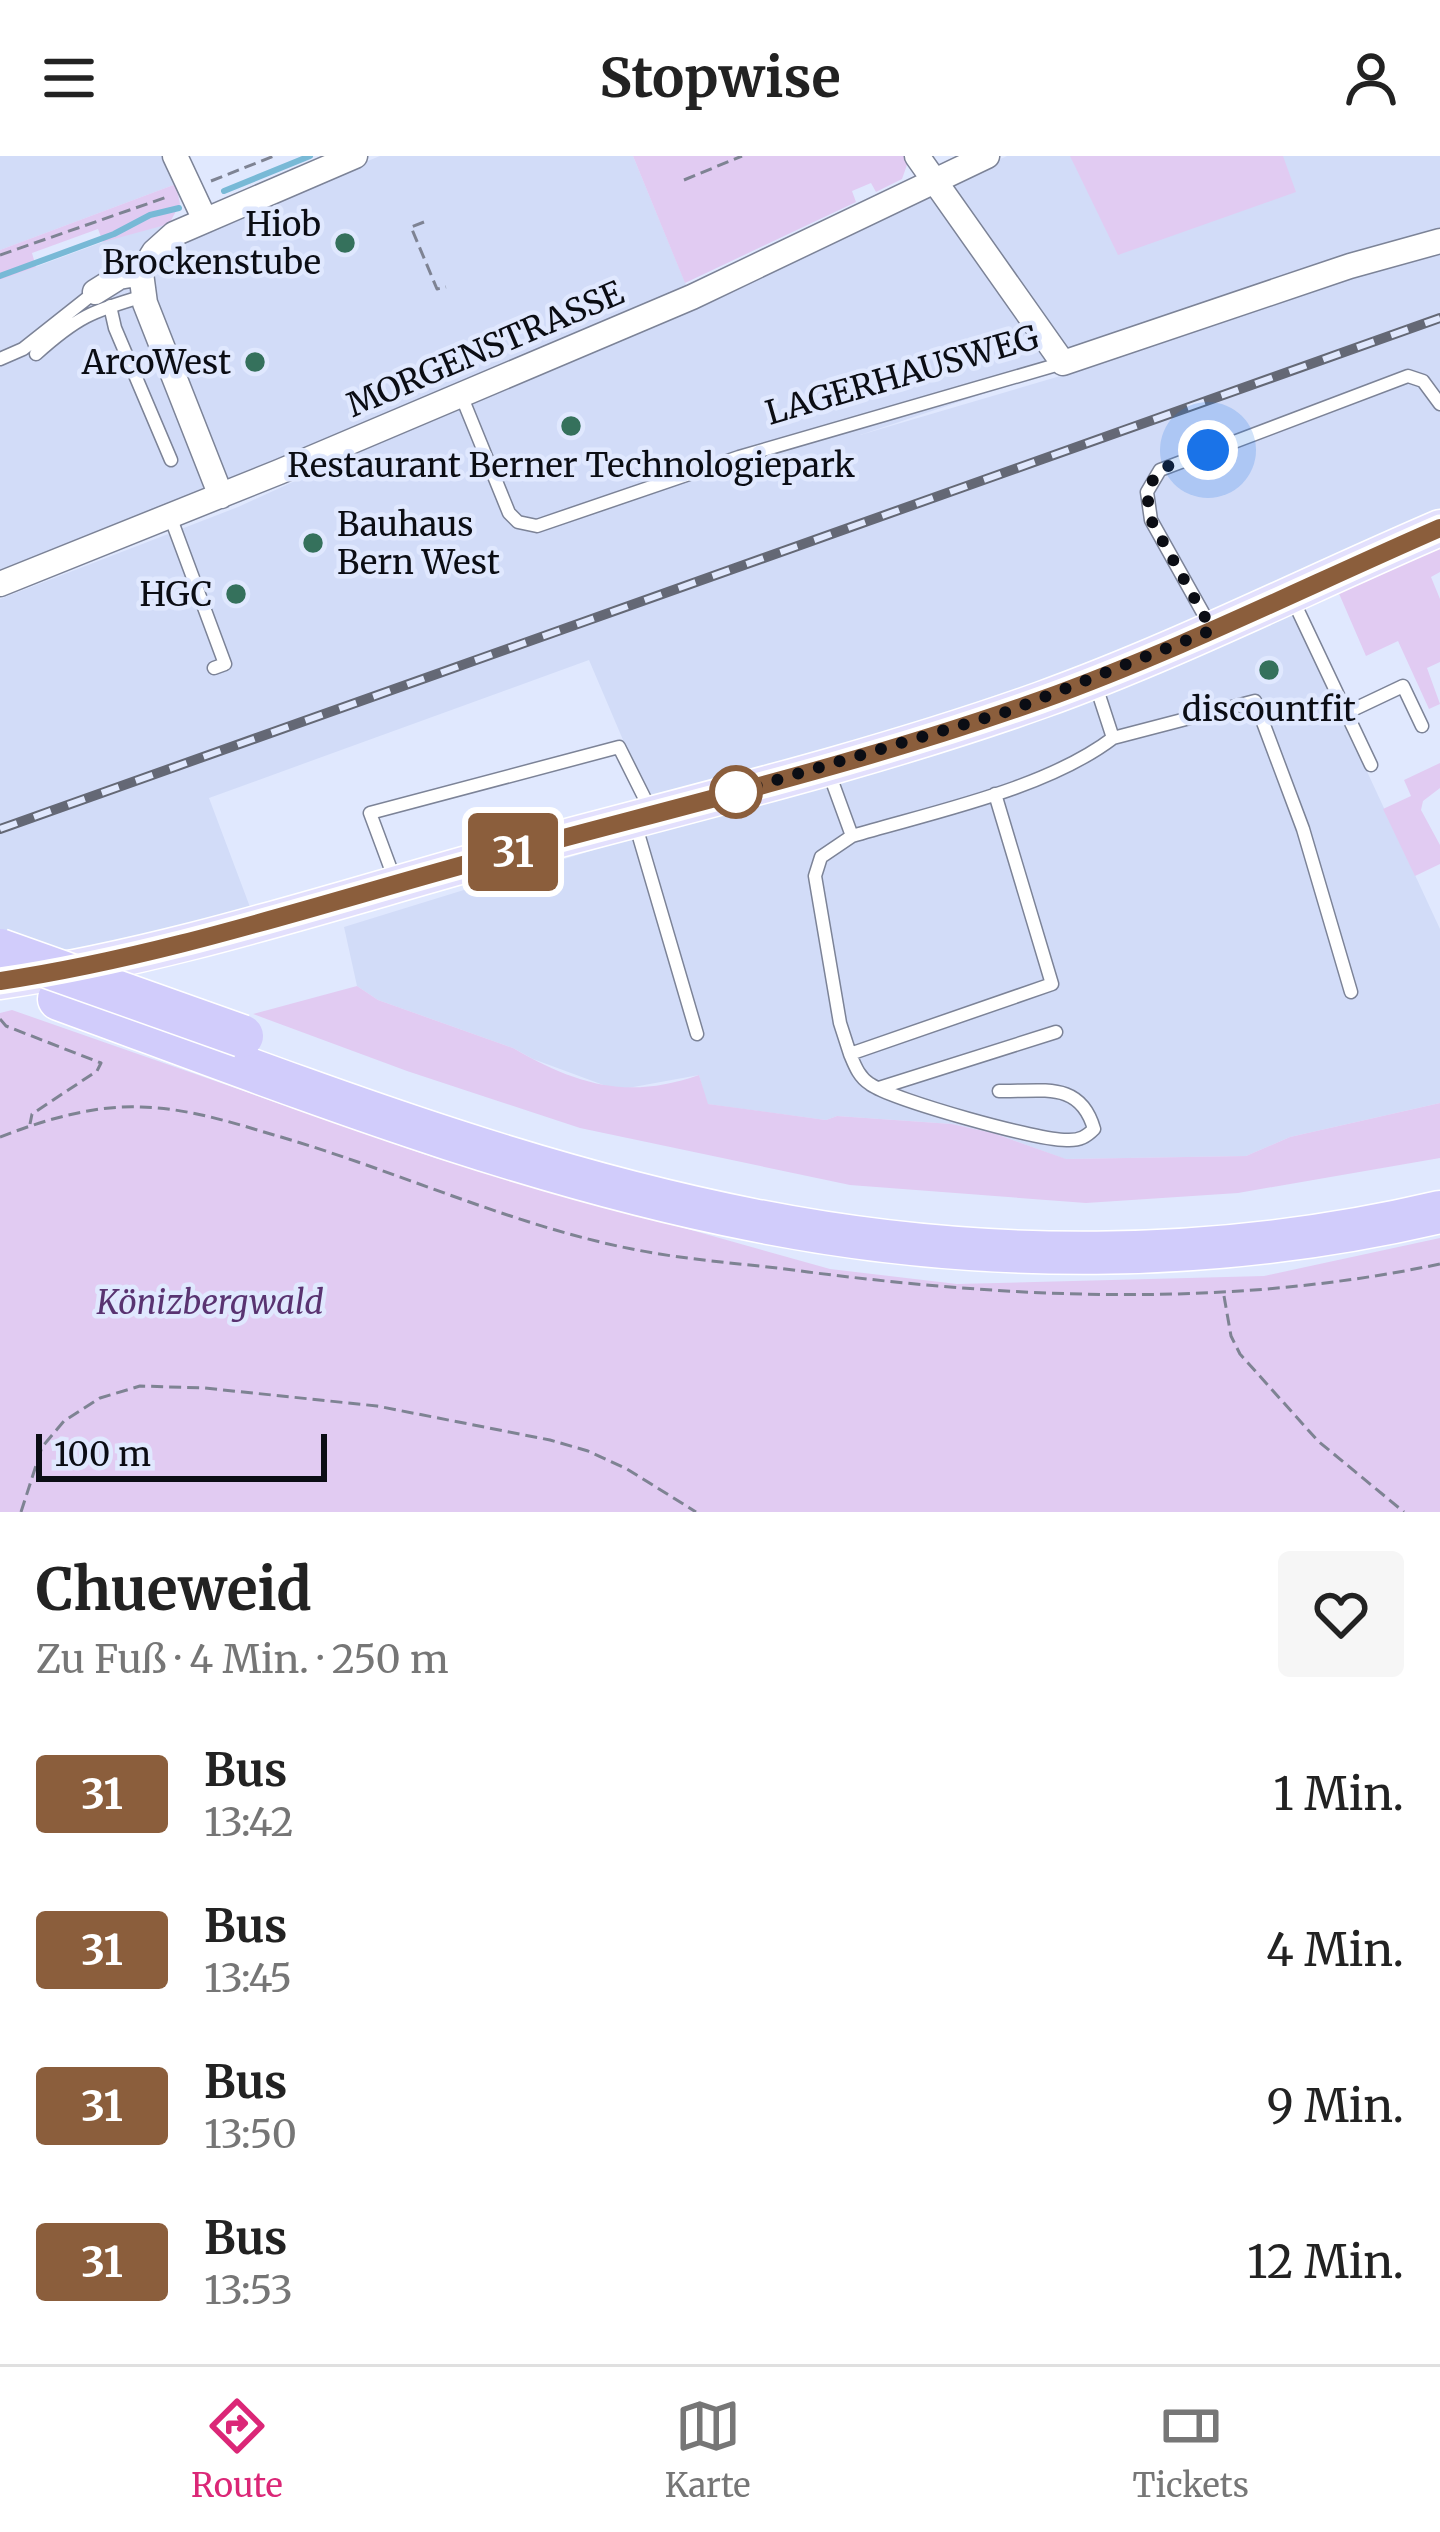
<!DOCTYPE html>
<html lang="de">
<meta charset="utf-8">
<style>
:root{--surface:#fff;--page:#f6f6f6;--text:#222;--muted:#767676;--line:#e0e0e0;--accent:#db2777}
body{margin:0;font-family:Merriweather,serif;background:var(--page);color:var(--text);height:100vh;display:flex;flex-direction:column;font-size:45px;white-space:nowrap}
*{box-sizing:border-box;margin:0}
p{font-size:39px;color:var(--muted)}
.icon{flex:none;width:66px;height:66px;fill:none;stroke:currentColor;stroke-width:2;stroke-linecap:round;stroke-linejoin:round}
.map{position:relative;height:1356px;overflow:hidden}
.side{display:flex;flex-direction:column;background:var(--surface);flex:1}
.side>*{flex:none}
.badge{padding:0 24px;border-radius:9px;font-size:42px;line-height:78px}
.scale{position:absolute;left:36px;bottom:30px;width:291px;box-sizing:border-box;padding-left:12px;border:6px solid #0b0d14;border-top:0;font-size:33px;line-height:42px;white-space:nowrap;color:#0b0d14;-webkit-text-stroke:9px #e0e8fe;paint-order:stroke}
.you{position:absolute;width:60px;height:60px;margin:-30px;border:9px solid #fff;border-radius:50%;background:#1a73e8;box-shadow:0 0 0 18px #1a73e833}
.map>.badge{position:absolute;translate:-50% -50%;box-shadow:0 0 0 6px #fff}
.round{display:grid;place-items:center;flex:none;width:126px;height:126px;border-radius:12px;background:var(--page)}
.head{display:flex;align-items:center;justify-content:space-between;height:204px;padding:0 36px}
h1{font-size:57px;font-weight:700;line-height:90px}
ul{padding:0;list-style:none}
li{display:flex;align-items:center;gap:36px;height:156px;padding:0 36px}
li div{flex:1}
li b{display:block;font-size:45px}
li em{font-style:normal}
li .badge{min-width:132px;font-weight:700;text-align:center}
header{display:flex;justify-content:space-between;align-items:center;height:156px;padding:0 36px;background:var(--surface);font-size:54px;font-weight:700}
.menu{display:flex;justify-content:space-around;align-items:center;height:168px;border-top:3px solid var(--line);background:var(--surface);font-size:33px;color:var(--muted)}
.menu a{display:grid;justify-items:center;gap:6px}
.menu .selected{color:var(--accent)}
.map>svg:first-child{display:block}
.built{fill:#d2dcf8}
.green{fill:#e1cbf2}
.lines{fill:none;stroke-linecap:round;stroke-linejoin:round}
.stream{stroke:#78b9d6;stroke-width:6}
.lane-casing{stroke:#7c8397;stroke-width:15}
.street-casing{stroke:#7c8397;stroke-width:27}
.primary-casing{stroke:#fff;stroke-width:39}
.highway-casing{stroke:#fff;stroke-width:45}
.path{stroke:#7e8393;stroke-width:3;stroke-dasharray:12 6;stroke-linecap:butt}
.lane{stroke:#fff;stroke-width:12}
.street{stroke:#fff;stroke-width:24}
.primary{stroke:#e3e0fd;stroke-width:36}
.highway{stroke:#d1ccfb;stroke-width:42}
.rail-casing{stroke:#646875;stroke-width:10}
.rail{stroke:#e0e8fe;stroke-width:6;stroke-dasharray:18;stroke-linecap:butt}
.highway-bridge-casing{stroke:#fff;stroke-width:45;stroke-linecap:butt}
.highway-bridge{stroke:#d1ccfb;stroke-width:42}
.line-casing{stroke:#fff;stroke-width:27}
.line{stroke:#8b5e3c;stroke-width:18}
.walk{stroke:#0b0d14;stroke-width:12;stroke-dasharray:0 21.6}
.poi-dot{fill:#35715c;stroke:#e0e8fe;stroke-width:4.5}
.stop-dot{fill:#fff;stroke:#8b5e3c;stroke-width:6}
.labels{text-anchor:middle;dominant-baseline:central;stroke-width:9;stroke-linejoin:round;paint-order:stroke}
.poi-label{font-size:33px;fill:#0b0d14;stroke:#e0e8fe;text-anchor:end}
.street-label{font-size:33px;fill:#0b0d14;stroke:#e0e8fe}
.park-label{font-size:33px;font-style:italic;fill:#593371;stroke:#e0e8fe}
</style>
<header><svg class="icon" aria-label="menu" viewBox="0 0 24 24"><path d="M4 6h16M4 12h16M4 18h16"/></svg>Stopwise<svg class="icon" aria-label="person" viewBox="0 0 24 24"><circle cx="12" cy="8" r="4"/><path d="M4 21q1-7 8-7t8 7"/></svg></header>
<div class="map">
<svg width="1440" height="1356" viewBox="0 0 1440 1356">
<rect width="100%" height="100%" fill="#e0e8fe"/>
<!-- built -->
<path class="built" d="M0 0H165L176 28 0 94Z
M380 0H633L689 136 0 425V124L130 76 169 68 196 74Z
M1007 0H1440V85L860 279 1067 218 1440 92V363L1093 512 652 652 589 504 209 642 253 759 73 793H0V443L238 351Z
M1288 445 1440 773V947L1290 981 1246 1000 1065 1003 993 977 952 968 837 960 826 964 707 948 699 919 617 934 533 903 513 892 378 844 357 830 344 771 1047 554Z"/>
<!-- green -->
<path class="green" d="M633 0H905L908 6 902 23 876 36 871 27 852 35 856 46 685 127Z
M1070 0H1283L1296 36 1118 99Z
M176 28 180 48 169 68 103 86 98 73 32 97 36 111 0 124V94Z
M1440 389V416L1431 421 1440 443V506L1427 512 1440 548 1429 553 1398 485 1366 500 1337 433Z
M1440 607V632L1423 645 1421 654 1440 689V708L1415 720 1383 653 1411 640 1404 624Z
M357 830 378 844 513 892C577 929 628 944 699 919L708 948 826 964 837 960 952 968 993 977 1066 1003 1246 1000 1290 981 1440 947V1002L1238 1037 1086 1047 850 1029 580 972 407 915 253 858Z
M12 854 435 1002 830 1113 957 1128 1264 1120 1440 1082V1356H0V857Z"/>
<g class="lines">
<!-- stream -->
<path class="stream" d="M224 35 310 0
M0 120 114 78 150 59 179 52"/>
<!-- lane casing -->
<g class="lane-casing">
<path id="lane" d="M110 150 115 172 171 304
M36 198C77 161 92 155 144 140
M0 203 23 193 95 136
M461 239 509 357 518 366 537 370 739 301 1063 207
M170 360 225 508 214 512
M1292 442 1371 609
M1212 473 1151 364 1147 336 1160 314 1408 220 1423 225 1440 248
M1096 530 1113 582 1255 545 1303 673 1351 836
M1346 557 1403 530 1422 570
M829 617 852 680C933 656 1046 633 1113 582
M635 667 697 878
M852 680 821 701 815 720 840 867 850 898 1052 828 995 638
M396 727 370 657 619 591 652 657
M850 898C855 910 859 921 870 928 893 944 1042 986 1069 984 1080 984 1086 981 1094 973 1080 924 1042 936 999 935
M879 932 1056 876"/>
</g>
<!-- street casing -->
<g class="street-casing">
<path id="street" d="M175 0 205 64
M917 0 1063 207 1350 110 1440 85
M141 117 154 96 174 78 355 0
M141 117 145 147 221 340
M95 136 119 121 141 117
M0 428 279 316 692 141 987 0"/>
</g>
<!-- primary casing -->
<g class="primary-casing">
<path id="primary" d="M0 825C161 801 318 750 474 706 663 654 856 610 1041 544 1177 495 1307 429 1440 372"/>
</g>
<!-- highway casing -->
<g class="highway-casing">
<path id="highway" d="M59 843C286 926 514 1017 753 1064 979 1109 1215 1109 1440 1056"/>
</g>
<!-- path -->
<path class="path" d="M684 24 742 0
M211 25 274 0
M424 66 411 71 437 133 446 131
M0 99 170 40
M0 863 6 870 101 907 97 915 32 958 30 968
M0 981C44 964 93 949 141 951 186 952 231 966 274 979 396 1014 512 1070 637 1094 693 1105 751 1108 808 1116 1021 1143 1229 1152 1440 1108
M1224 1140 1231 1180 1240 1198 1318 1285 1404 1356
M21 1356 42 1291 64 1265 100 1242 140 1230 205 1232 377 1250 550 1284 588 1295 627 1313 696 1356"/>
<!-- lane -->
<use href="#lane" class="lane"/>
<!-- street -->
<use href="#street" class="street"/>
<!-- primary -->
<use href="#primary" class="primary"/>
<!-- highway -->
<use href="#highway" class="highway"/>
<!-- rail casing -->
<g class="rail-casing">
<path id="rail" d="M0 673 1440 162"/>
</g>
<!-- rail -->
<use href="#rail" class="rail"/>
<!-- highway-bridge casing -->
<g class="highway-bridge-casing">
<path id="highway-bridge" d="M0 794 242 880"/>
</g>
<!-- highway-bridge -->
<use href="#highway-bridge" class="highway-bridge"/>
</g>
<g class="lines">
<!-- line casing -->
<g class="line-casing">
<path id="line" d="M0 825C161 801 317 749 474 706 663 654 856 610 1041 544 1177 495 1307 430 1440 372"/>
</g>
<!-- line -->
<use href="#line" class="line"/>
<!-- walk -->
<path class="walk" d="M736 636 1009 555 1212 474 1151 364C1138 314 1170 308 1208 294"/>
</g>
<!-- markers -->
<g class="poi-dot">
<circle cx="345" cy="87" r="12"/>
<circle cx="255" cy="206" r="12"/>
<circle cx="571" cy="270" r="12"/>
<circle cx="313" cy="387" r="12"/>
<circle cx="236" cy="438" r="12"/>
<circle cx="1269" cy="514" r="12"/>
</g>
<circle class="stop-dot" cx="736" cy="636" r="24"/>
<g class="labels">
<!-- poi labels -->
<g class="poi-label">
<text x="321" y="68">Hiob<tspan x="321" dy="38">Brockenstube</tspan></text>
<text x="231" y="206">ArcoWest</text>
<text x="571" y="309" text-anchor="middle">Restaurant Berner Technologiepark</text>
<text x="337" y="368" text-anchor="start">Bauhaus<tspan x="337" dy="38">Bern West</tspan></text>
<text x="212" y="438">HGC</text>
<text x="1269" y="553" text-anchor="middle">discountfit</text>
</g>
<!-- street labels -->
<g class="street-label">
<text transform="translate(485 193) rotate(-23)">MORGENSTRASSE</text>
<text transform="translate(902 219) rotate(-16)">LAGERHAUSWEG</text>
</g>
<!-- park labels -->
<g class="park-label">
<text x="210" y="1146">Könizbergwald</text>
</g>
</g>
</svg>
<div class="scale">100 m</div>
<div class="you" style="left:1208px;top:294px"></div>
<b class="badge" style="left:513px;top:696px;background:#8b5e3c;color:#fff">31</b>
</div>
<section class="side">
<div class="head"><div><h1>Chueweid</h1><p>Zu Fuß · 4 Min. · 250 m</p></div><a class="round"><svg class="icon" aria-label="heart" viewBox="0 0 24 24"><path d="M12 20l-8-8c-3-5 5-10 8-4 3-6 11-1 8 4z"/></svg></a></div>
<ul>
<li><span class="badge" style="background:#8b5e3c;color:#fff">31</span><div><b>Bus</b><p>13:42</p></div><em>1 Min.</em></li>
<li><span class="badge" style="background:#8b5e3c;color:#fff">31</span><div><b>Bus</b><p>13:45</p></div><em>4 Min.</em></li>
<li><span class="badge" style="background:#8b5e3c;color:#fff">31</span><div><b>Bus</b><p>13:50</p></div><em>9 Min.</em></li>
<li><span class="badge" style="background:#8b5e3c;color:#fff">31</span><div><b>Bus</b><p>13:53</p></div><em>12 Min.</em></li>
</ul>
</section>
<nav class="menu">
<a class="selected"><svg class="icon" aria-label="directions" viewBox="0 0 24 24"><path d="M12 3l9 9-9 9-9-9zM9 14v-3h6M13 9l2 2-2 2"/></svg>Route</a>
<a><svg class="icon" aria-label="map" viewBox="0 0 24 24"><path d="M3 6l6-2 6 2 6-2v14l-6 2-6-2-6 2zM9 4v14M15 6v14"/></svg>Karte</a>
<a><svg class="icon" aria-label="tickets" viewBox="0 0 24 24"><path d="M3 7h18v10H3zM15 7v10"/></svg>Tickets</a>
</nav>
